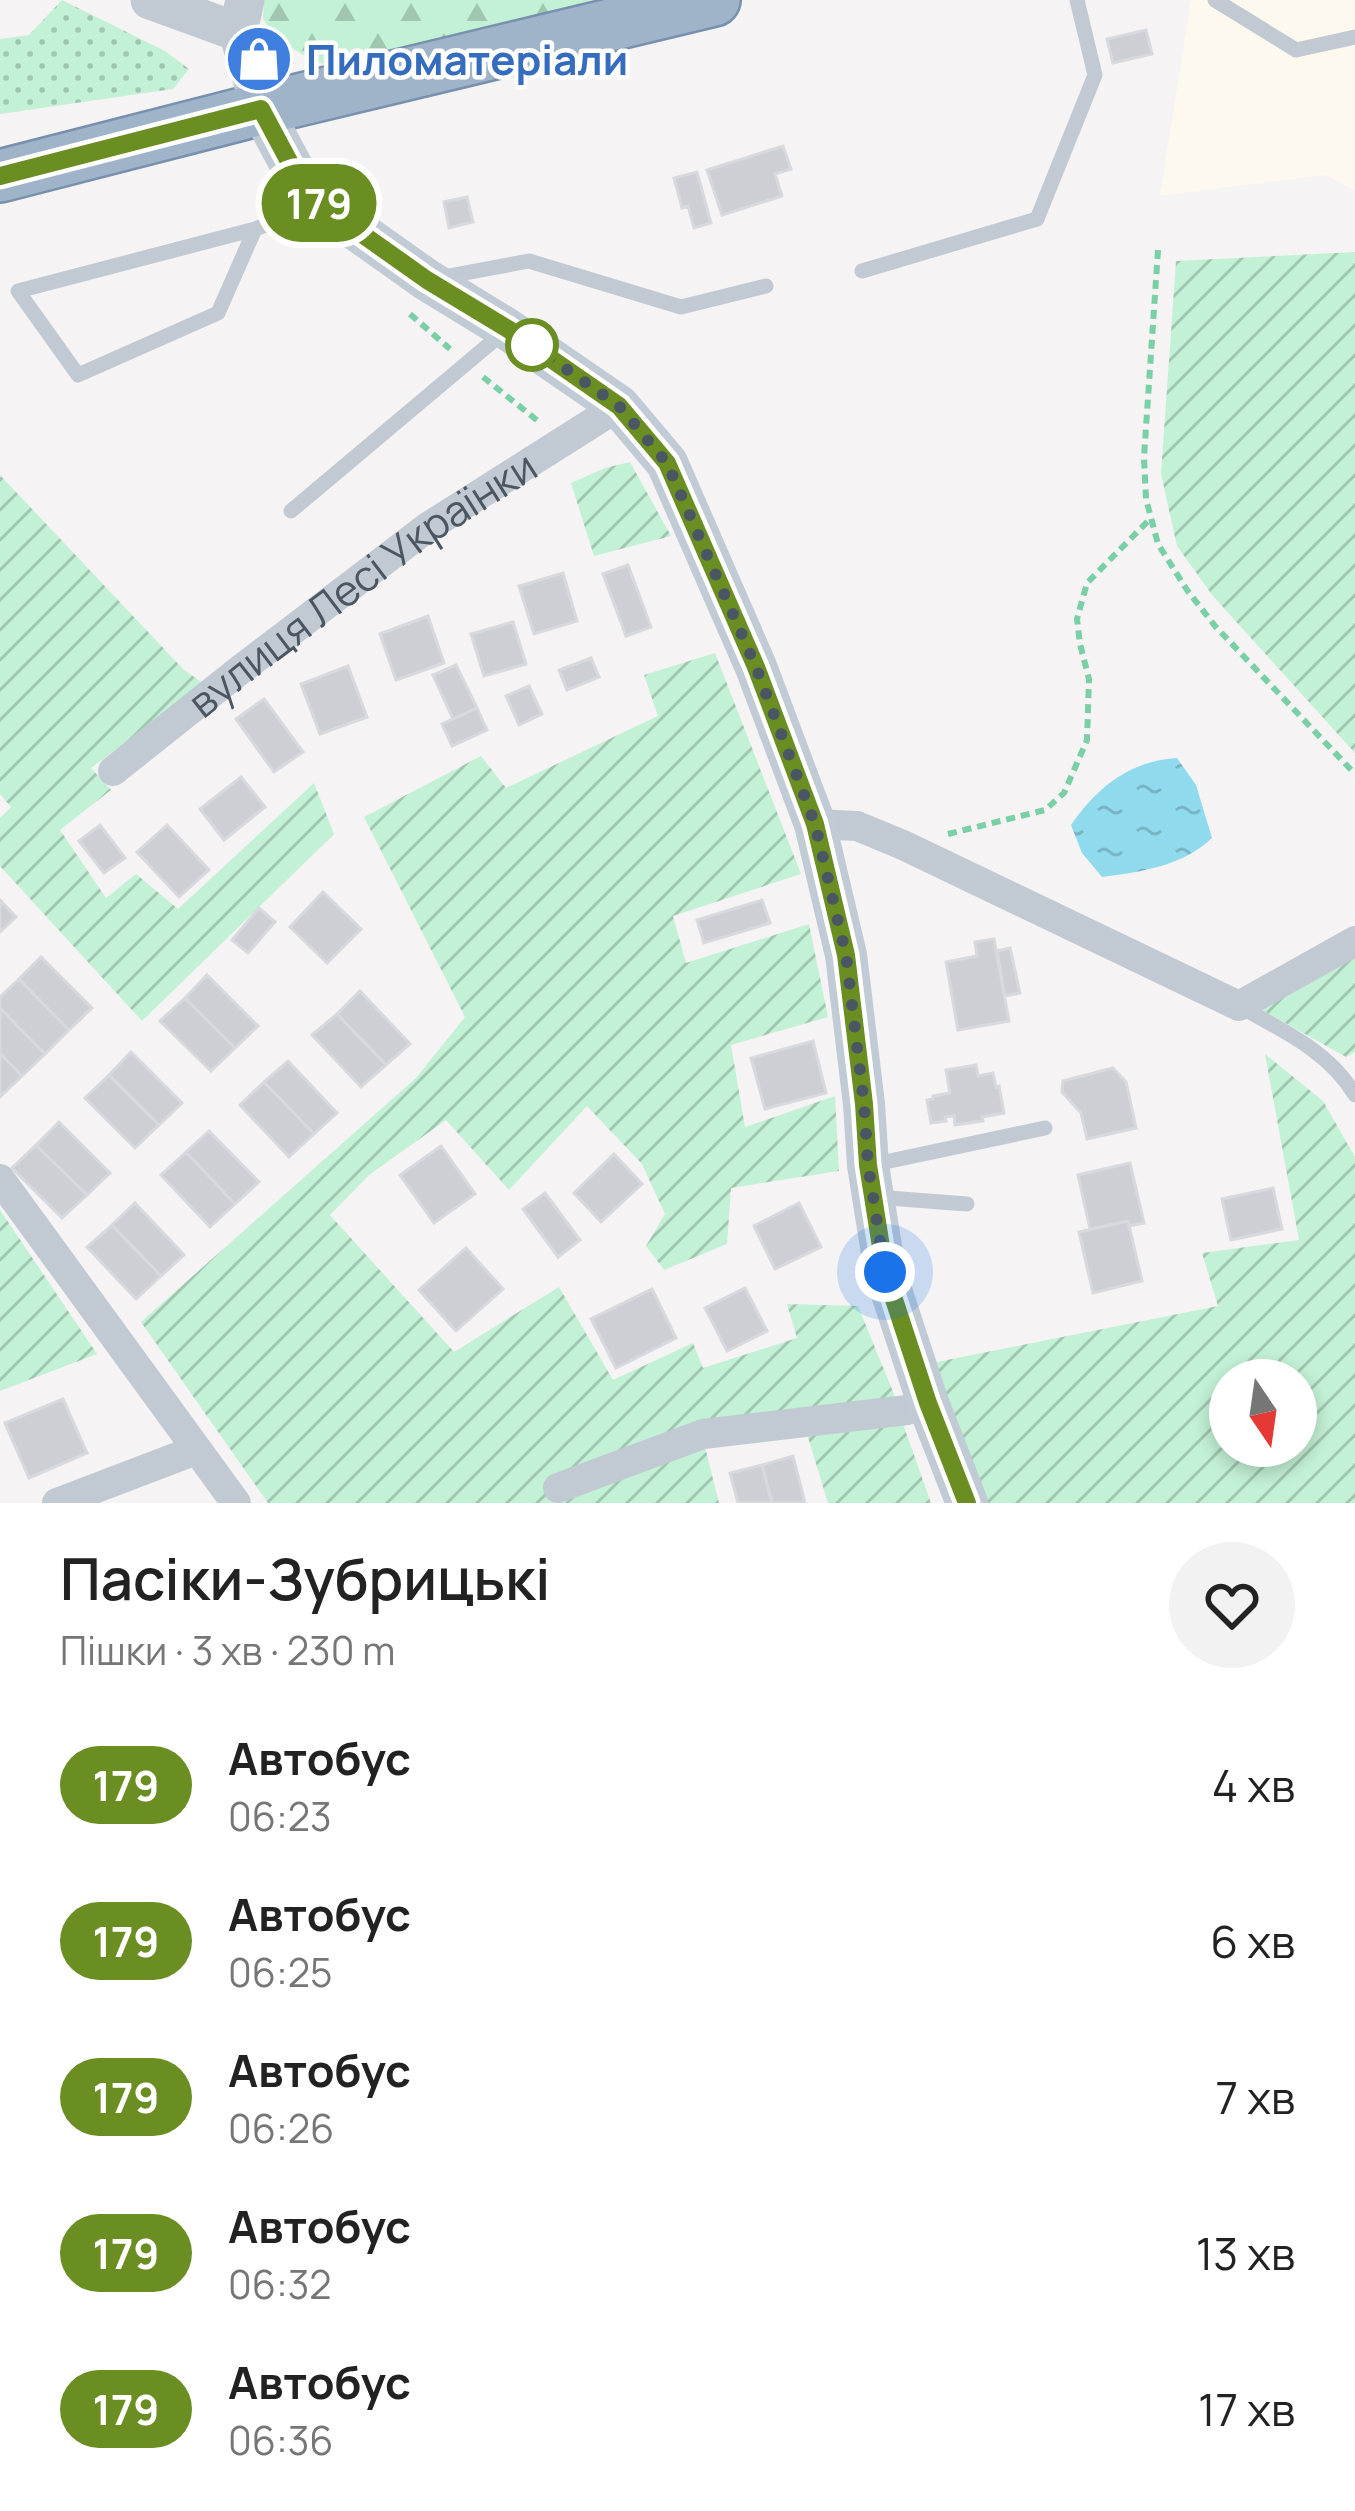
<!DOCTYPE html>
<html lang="uk">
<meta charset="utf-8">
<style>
:root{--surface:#fff;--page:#f2f2f2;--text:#222;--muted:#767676}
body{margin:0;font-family:Manrope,sans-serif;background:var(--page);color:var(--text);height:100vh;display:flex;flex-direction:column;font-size:45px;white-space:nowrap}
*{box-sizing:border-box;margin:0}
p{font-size:39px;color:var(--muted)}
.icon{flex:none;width:66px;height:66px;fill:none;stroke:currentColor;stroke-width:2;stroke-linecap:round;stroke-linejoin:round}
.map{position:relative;height:1503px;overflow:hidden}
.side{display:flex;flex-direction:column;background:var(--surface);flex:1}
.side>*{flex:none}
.badge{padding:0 24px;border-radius:39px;font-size:42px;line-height:78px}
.needle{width:78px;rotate:167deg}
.controls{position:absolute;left:1209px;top:1359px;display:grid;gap:24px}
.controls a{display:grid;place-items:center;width:108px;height:108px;border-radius:50%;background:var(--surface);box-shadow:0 6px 18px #0003;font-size:60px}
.you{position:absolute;width:60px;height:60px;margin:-30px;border:9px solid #fff;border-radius:50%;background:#1a73e8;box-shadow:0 0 0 18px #1a73e833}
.map>.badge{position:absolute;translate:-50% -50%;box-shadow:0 0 0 6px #fff}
.round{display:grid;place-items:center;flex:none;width:126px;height:126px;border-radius:63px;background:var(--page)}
.summary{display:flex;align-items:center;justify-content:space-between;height:204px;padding:0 60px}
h1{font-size:57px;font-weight:600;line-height:90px}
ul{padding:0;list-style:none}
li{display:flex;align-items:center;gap:36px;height:156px;padding:0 60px}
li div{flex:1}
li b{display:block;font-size:45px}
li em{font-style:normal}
li .badge{min-width:132px;font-weight:700;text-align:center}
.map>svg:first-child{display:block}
.commercial{fill:#fdf9ef}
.grass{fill:url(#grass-dots)}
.forest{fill:url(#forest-firs)}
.garden{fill:url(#garden-furrows);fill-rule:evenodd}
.water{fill:url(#water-ripples)}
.building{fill:#cdcfd5;stroke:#d7d9de;stroke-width:3}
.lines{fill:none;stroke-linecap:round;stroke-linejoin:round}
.trunk-casing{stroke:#7690ad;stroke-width:56}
.path{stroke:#7ad0a6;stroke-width:6;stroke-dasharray:9 6;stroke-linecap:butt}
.service{stroke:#c1cad2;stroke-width:15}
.minor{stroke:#c1cad2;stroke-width:30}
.tertiary{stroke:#c1cad2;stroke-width:39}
.secondary{stroke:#c1cbd6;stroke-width:42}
.trunk{stroke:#9fb4c9;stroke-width:51}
.line-casing{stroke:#fff;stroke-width:27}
.line{stroke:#6b8e23;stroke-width:18}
.walk{stroke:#4a5661;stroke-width:12;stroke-dasharray:0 21.6}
.stop-dot{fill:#fff;stroke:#6b8e23;stroke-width:6}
.labels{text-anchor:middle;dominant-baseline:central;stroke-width:9;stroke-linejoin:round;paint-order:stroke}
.shop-label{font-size:42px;font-weight:bold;fill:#366cbe;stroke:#fff;text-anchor:start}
.street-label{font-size:42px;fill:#4a5661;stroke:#fff}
</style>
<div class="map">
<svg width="1355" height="1503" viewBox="0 0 1355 1503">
<defs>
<pattern id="grass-dots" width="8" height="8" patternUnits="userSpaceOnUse" patternTransform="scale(3)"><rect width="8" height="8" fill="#c3f1d5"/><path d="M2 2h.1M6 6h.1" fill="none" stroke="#a0c6b0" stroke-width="1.8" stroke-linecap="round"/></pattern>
<pattern id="forest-firs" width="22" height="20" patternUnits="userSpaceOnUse" patternTransform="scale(3)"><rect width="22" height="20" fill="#c3f1d5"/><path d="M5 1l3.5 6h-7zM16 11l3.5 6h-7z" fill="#a0c6b0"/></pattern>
<pattern id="garden-furrows" width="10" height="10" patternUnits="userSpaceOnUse" patternTransform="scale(3)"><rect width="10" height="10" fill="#c3f1d5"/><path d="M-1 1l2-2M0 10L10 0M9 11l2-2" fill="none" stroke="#a0c6b0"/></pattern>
<pattern id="water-ripples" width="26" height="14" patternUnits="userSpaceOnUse" patternTransform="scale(3)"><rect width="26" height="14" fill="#90daee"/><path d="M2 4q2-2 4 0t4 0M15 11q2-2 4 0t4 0" fill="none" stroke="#78b4c4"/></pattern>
</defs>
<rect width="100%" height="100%" fill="#f5f3f3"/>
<!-- commercial -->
<path class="commercial" d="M1191 0H1355V191L1326 175 1160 196Z"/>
<!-- grass -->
<path class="grass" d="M62 0 165 51 189 69 173 89 0 114V39L29 35Z"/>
<!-- forest -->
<path class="forest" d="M264 0H593L492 29 354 63 332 66 313 61 276 38 263 19Z"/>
<!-- garden -->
<path class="garden" d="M1355 252V753L1213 596 1177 546 1161 474 1176 261Z
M630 462 671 536 594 556 571 483 605 468Z
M0 475 183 669 204 684 91 768 111 790 60 830 106 898 136 874 178 909 314 783 334 834 142 1021 0 866V818L11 807 0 794Z
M715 653 801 874 673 916 686 963 809 924 828 1017 731 1045 745 1127 835 1096 839 1171 731 1188 727 1244 664 1270 646 1246 665 1214 642 1164 587 1106 509 1190 446 1120 369 1175 330 1215 454 1352 559 1287 613 1380 693 1343 703 1368 797 1338 787 1304 858 1306 896 1399 705 1447 719 1503H268L141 1322 416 1078 465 1017 364 817 481 756 506 788 658 716 644 675Z
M1355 953V1052L1346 1057 1255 1006Z
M1265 1054 1323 1101 1355 1157V1503H980L927 1364 1218 1306 1202 1253 1299 1240ZM1230 1380H1296V1446H1230Z
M0 1210 97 1354 0 1391Z
M903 1424 931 1503H828L806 1431Z"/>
<!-- water -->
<path class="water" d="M1177 758 1196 785 1212 838C1183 866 1140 872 1102 877L1082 853 1071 825C1097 787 1130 761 1177 758Z"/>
<!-- building -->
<path class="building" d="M1146 30 1152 54 1113 63 1107 39Z
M783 146 791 169 775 174 782 196 722 215 707 170Z
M697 172 711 223 694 228 688 206 682 208 674 178Z
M467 197 473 222 449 228 444 202Z
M628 565 651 627 626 636 603 574Z
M563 573 577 621 534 634 519 586Z
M428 616 444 663 396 680 380 634Z
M513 622 526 664 484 676 471 634Z
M591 658 599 677 567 690 559 670Z
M456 665 477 708 453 719 433 675Z
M348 666 367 717 320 734 301 684Z
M529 686 542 714 519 725 506 696Z
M264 699 303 752 274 772 236 719Z
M477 708 487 730 452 746 442 724Z
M241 777 265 807 224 840 200 809Z
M100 825 125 858 104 873 79 841Z
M167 825 209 870 179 897 137 852Z
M323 892 361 929 327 963 290 927Z
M0 900 16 917 0 932Z
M762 900 770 923 704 943 697 920Z
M259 908 275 922 248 953 232 940Z
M994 939 1009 1021 958 1030 946 962 977 956 975 942Z
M1010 948 1020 993 1005 996 997 951Z
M41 957 92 1008 69 1030 19 979Z
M207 975 258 1026 235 1048 185 998Z
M19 979 69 1030 45 1054 0 1008V997Z
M360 991 410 1044 386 1065 337 1014Z
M185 998 235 1048 211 1071 160 1021Z
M0 1008 45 1054 22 1076 0 1053Z
M337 1014 386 1065 361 1087 312 1035Z
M813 1041 826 1093 765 1109 751 1058Z
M131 1052 182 1103 159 1125 109 1075Z
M0 1053 22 1076 0 1097Z
M288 1061 337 1113 314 1134 264 1082Z
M976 1065 978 1076 993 1073 996 1087 999 1086 1004 1113 982 1117 983 1121 955 1125 954 1116 945 1117 946 1121 931 1123 927 1100 933 1099V1096L950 1093 946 1070Z
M1113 1068 1126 1082 1136 1128 1087 1139 1081 1113 1062 1092 1063 1081Z
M109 1075 159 1125 135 1148 85 1098Z
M264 1082 314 1134 289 1157 240 1105Z
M59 1122 110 1173 87 1195 36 1145Z
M209 1131 259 1182 235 1204 186 1152Z
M36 1145 87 1195 62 1218 12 1168Z
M441 1146 475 1194 434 1223 400 1175Z
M186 1152 235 1204 210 1227 161 1175Z
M614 1154 642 1184 601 1222 574 1193Z
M1130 1163 1144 1223 1129 1226 1128 1221 1090 1229 1078 1175Z
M1273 1188 1282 1229 1231 1240 1222 1199Z
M545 1193 580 1240 558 1257 523 1209Z
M135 1203 184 1255 161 1276 112 1225Z
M799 1203 821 1247 775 1269 754 1226Z
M1128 1221 1142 1281 1093 1293 1079 1232Z
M112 1225 161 1276 136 1299 87 1247Z
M466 1248 503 1289 456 1331 419 1290Z
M745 1288 767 1331 727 1351 705 1308Z
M652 1289 676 1338 616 1368 591 1319Z
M63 1399 87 1453 29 1478 5 1423Z
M793 1456 805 1503H772L762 1465Z
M762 1465 772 1503H738L730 1473Z"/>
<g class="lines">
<!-- trunk casing -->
<g class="trunk-casing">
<path id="trunk" d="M0 176 261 109 714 0"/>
</g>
<!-- path -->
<path class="path" d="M1158 250 1144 457 1146 499 1158 544 1187 590 1215 626 1355 774
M410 314 450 349
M483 377 538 421
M948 834 1045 810 1064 793 1087 740 1089 679 1080 644 1077 619 1087 583 1150 519"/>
<!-- service -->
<path class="service" d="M1215 0 1296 50 1355 37
M255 229 218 313 78 375 18 291 255 229 295 214 305 197
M862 271 1037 219 1095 75 1077 0
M438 278 529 261 681 307 766 286
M291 511 505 331
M1239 1006C1283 1031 1329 1051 1355 1095
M871 1165 1045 1128
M875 1197 967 1204"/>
<!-- minor -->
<g class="minor">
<path id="s1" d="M113 771 240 670 428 527 619 406"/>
<path d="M815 824 857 826 903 845 1239 1006 1355 941"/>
<path d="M0 1179 236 1503"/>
<path d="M558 1488 703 1434 907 1410 928 1403"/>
<path d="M57 1503 196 1450"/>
</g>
<!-- tertiary -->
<path class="tertiary" d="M150 0 238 32
M245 0 238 32 261 109"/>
<!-- secondary -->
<path class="secondary" d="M261 109 307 195 427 280 507 329 619 406 667 463 756 667 815 824 846 955 864 1104 868 1165 885 1272 928 1403 967 1503"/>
<!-- trunk -->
<use href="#trunk" class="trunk"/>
</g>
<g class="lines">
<!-- line casing -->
<g class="line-casing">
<path id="line" d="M0 176 261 109 307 195 427 280 508 329 619 406 667 463 756 667 815 824 846 955 864 1104 868 1165 885 1272 928 1403 967 1503"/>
</g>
<!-- line -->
<use href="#line" class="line"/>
<!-- walk -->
<path class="walk" d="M532 345 619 406 667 463 756 667 815 824 846 955 864 1104 868 1165 885 1272"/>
</g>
<!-- icons -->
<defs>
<g id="shop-disc" transform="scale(3.45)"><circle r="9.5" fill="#3f7fe0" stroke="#fff"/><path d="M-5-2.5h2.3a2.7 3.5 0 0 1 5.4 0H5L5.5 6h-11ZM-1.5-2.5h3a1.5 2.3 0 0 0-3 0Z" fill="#fff"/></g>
</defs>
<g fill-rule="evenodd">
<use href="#shop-disc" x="259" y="59"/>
</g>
<!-- markers -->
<circle class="stop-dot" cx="532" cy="345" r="24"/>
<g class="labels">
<!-- shop labels -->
<g class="shop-label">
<text x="306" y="59">Пиломатеріали</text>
</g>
<!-- street labels -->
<g class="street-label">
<text stroke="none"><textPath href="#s1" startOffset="312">вулиця Лесі Українки</textPath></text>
</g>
</g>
</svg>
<div class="controls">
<a><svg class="needle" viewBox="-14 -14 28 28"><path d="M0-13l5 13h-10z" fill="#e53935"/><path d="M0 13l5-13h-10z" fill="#767676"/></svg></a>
</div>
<div class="you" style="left:885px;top:1272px"></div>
<b class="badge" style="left:319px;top:203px;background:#6b8e23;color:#fff">179</b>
</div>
<section class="side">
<div class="summary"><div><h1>Пасіки-Зубрицькі</h1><p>Пішки · 3 хв · 230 m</p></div><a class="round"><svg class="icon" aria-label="heart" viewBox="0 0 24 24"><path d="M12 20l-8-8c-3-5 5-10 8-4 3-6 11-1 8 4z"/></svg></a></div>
<ul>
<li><span class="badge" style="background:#6b8e23;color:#fff">179</span><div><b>Автобус</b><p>06:23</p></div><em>4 хв</em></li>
<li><span class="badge" style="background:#6b8e23;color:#fff">179</span><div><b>Автобус</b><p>06:25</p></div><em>6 хв</em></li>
<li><span class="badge" style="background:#6b8e23;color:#fff">179</span><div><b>Автобус</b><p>06:26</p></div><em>7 хв</em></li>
<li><span class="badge" style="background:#6b8e23;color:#fff">179</span><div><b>Автобус</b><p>06:32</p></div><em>13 хв</em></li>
<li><span class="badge" style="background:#6b8e23;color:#fff">179</span><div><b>Автобус</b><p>06:36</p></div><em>17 хв</em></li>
</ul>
</section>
